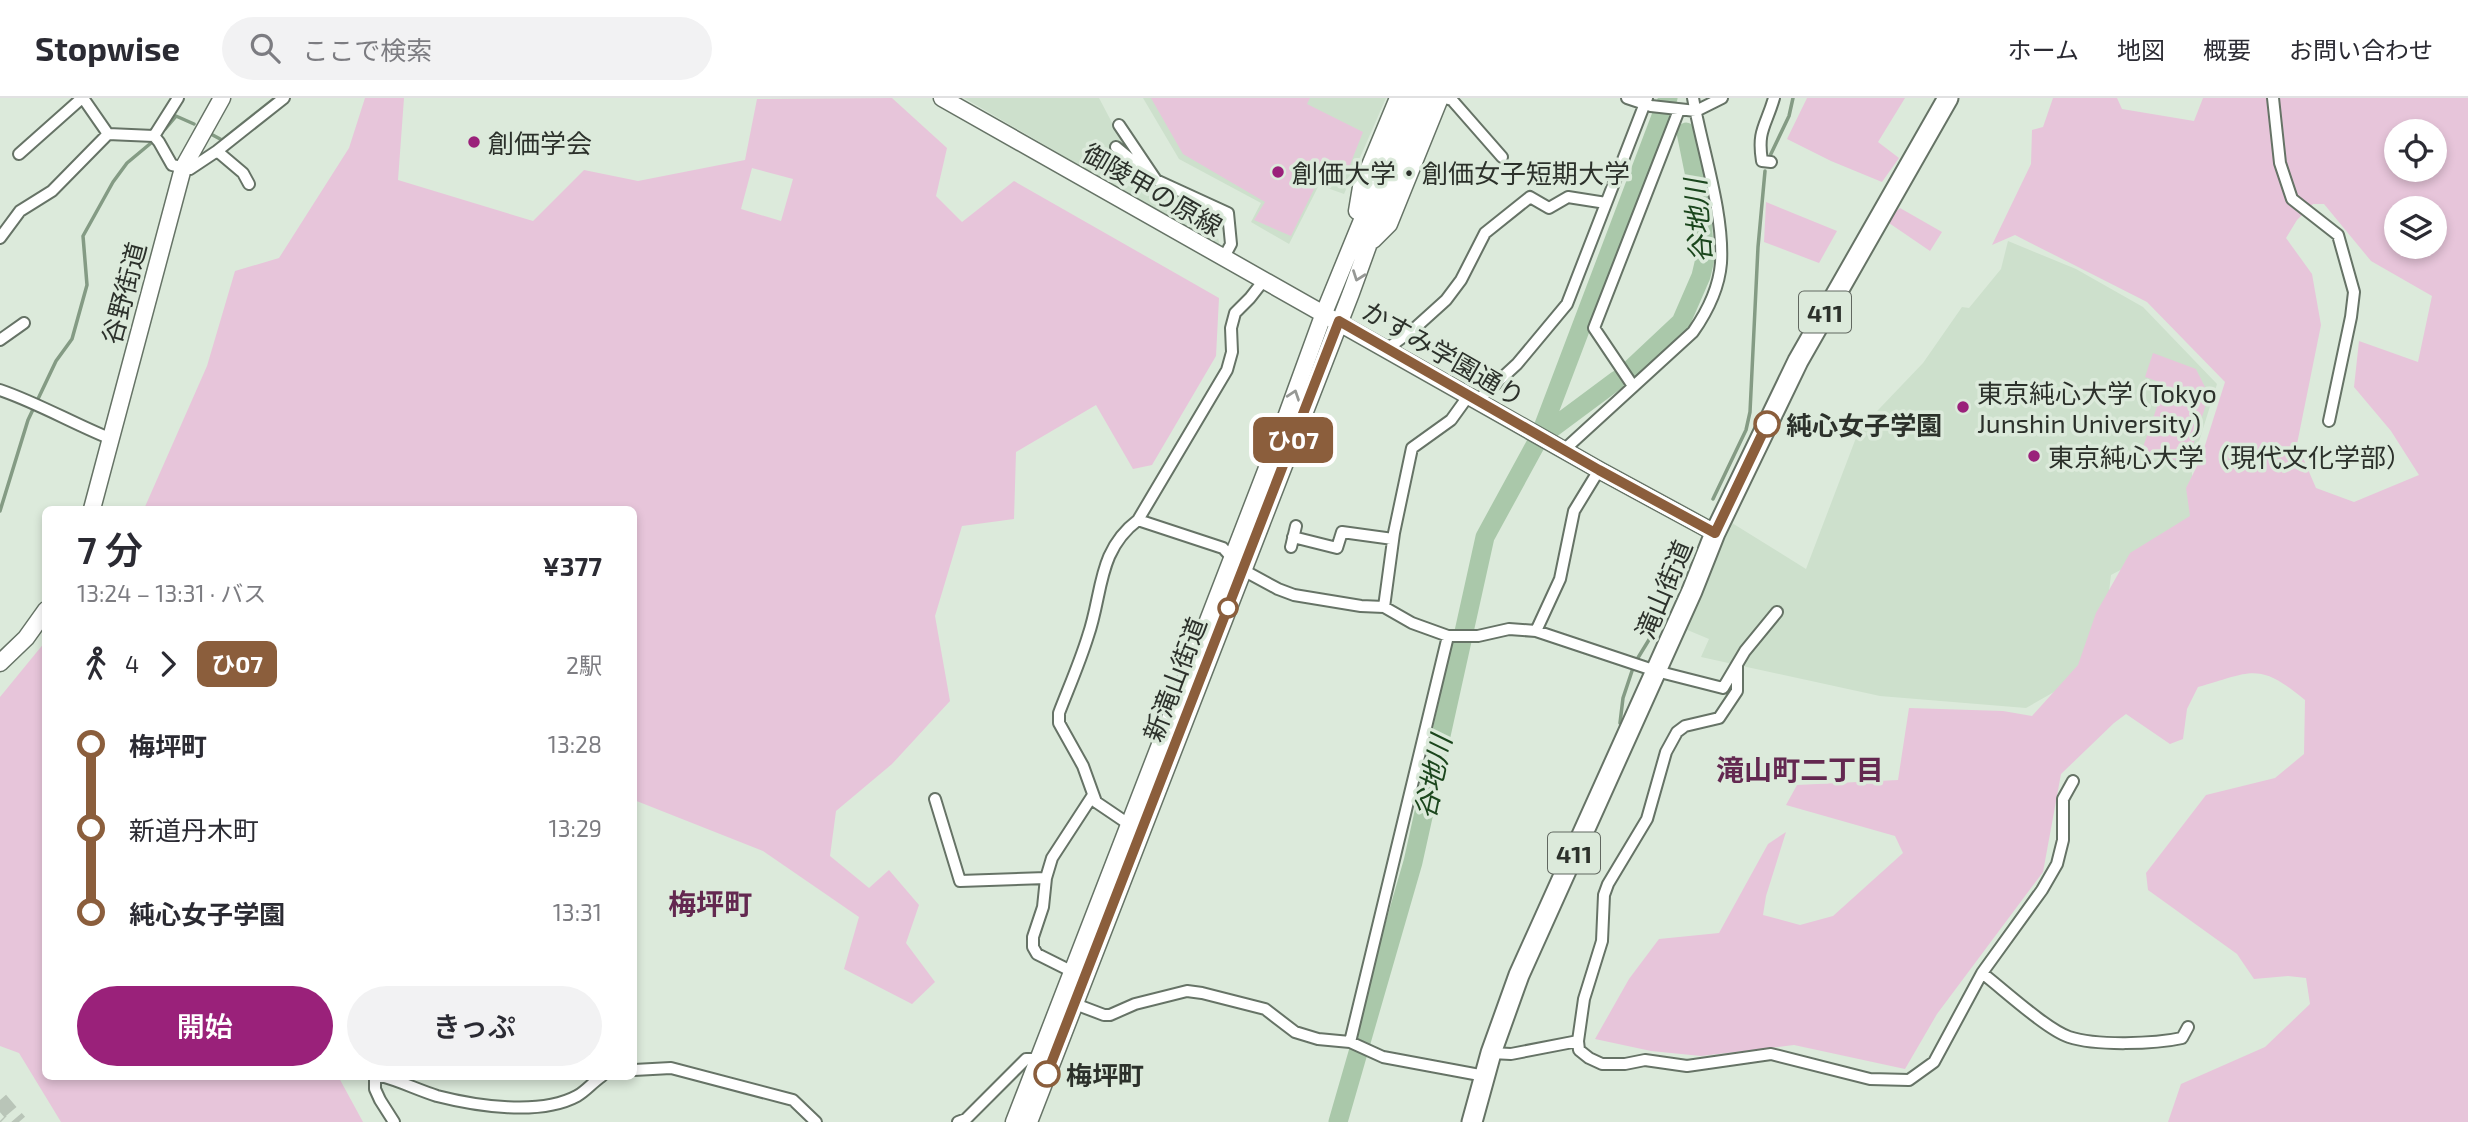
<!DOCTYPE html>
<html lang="ja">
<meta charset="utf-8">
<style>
:root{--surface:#fff;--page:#f2f2f3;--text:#2b2b33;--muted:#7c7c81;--line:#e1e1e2;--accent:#9a217a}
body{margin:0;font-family:"Exo 2","Noto Sans JP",sans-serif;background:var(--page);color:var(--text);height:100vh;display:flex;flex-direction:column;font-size:26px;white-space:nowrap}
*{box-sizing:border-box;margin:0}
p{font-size:23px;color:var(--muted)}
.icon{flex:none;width:38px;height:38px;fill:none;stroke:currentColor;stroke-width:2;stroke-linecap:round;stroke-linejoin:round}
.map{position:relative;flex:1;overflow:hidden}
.details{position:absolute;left:42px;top:408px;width:595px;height:574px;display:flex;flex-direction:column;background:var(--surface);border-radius:10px;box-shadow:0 4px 10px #0003}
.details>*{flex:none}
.badge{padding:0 14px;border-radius:10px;font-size:24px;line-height:46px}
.buttons{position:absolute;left:2384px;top:21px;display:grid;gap:14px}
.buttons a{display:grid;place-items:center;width:63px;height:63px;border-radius:50%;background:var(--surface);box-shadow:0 4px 10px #0003;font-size:35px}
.map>.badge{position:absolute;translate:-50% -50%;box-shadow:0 0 0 4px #fff}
.legs{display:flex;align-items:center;gap:10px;height:77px;padding:0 35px;font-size:23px}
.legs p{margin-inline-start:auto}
.head{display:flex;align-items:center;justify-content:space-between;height:119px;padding:0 35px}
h1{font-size:38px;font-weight:600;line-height:52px}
.button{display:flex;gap:14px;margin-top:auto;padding:14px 35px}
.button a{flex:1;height:80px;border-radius:42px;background:var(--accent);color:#fff;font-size:28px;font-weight:600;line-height:80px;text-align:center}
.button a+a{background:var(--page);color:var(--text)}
ul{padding:0 35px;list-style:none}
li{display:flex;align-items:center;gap:24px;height:84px;font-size:26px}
li i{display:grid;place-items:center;width:10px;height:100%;margin:0 9px;background:currentColor}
li i::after{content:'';width:18px;height:18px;margin:-9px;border:5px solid;border-radius:50%;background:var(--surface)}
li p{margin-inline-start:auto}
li:first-child i{background:linear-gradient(#0000 50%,currentColor 0)}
li:last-child i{background:linear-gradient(currentColor 50%,#0000 0)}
header{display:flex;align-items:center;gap:42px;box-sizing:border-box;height:98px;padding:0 35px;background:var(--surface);border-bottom:2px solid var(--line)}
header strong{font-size:33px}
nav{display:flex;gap:38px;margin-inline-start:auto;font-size:24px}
.search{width:490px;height:63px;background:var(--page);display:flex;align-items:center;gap:18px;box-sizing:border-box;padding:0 24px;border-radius:38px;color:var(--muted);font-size:26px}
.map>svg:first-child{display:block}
.built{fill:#cde0cc}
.green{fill:#e7c5da;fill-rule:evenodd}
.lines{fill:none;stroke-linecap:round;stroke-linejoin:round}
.stream{stroke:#849b84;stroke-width:3.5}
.river{stroke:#aac8aa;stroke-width:19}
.secondary-tunnel{stroke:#b9c5b8;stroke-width:16;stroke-dasharray:16 8;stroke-linecap:butt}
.street-casing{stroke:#667366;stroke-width:14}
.secondary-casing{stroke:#667366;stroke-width:19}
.highway-casing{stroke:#667366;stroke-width:23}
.street{stroke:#fff;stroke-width:10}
.secondary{stroke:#fff;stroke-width:16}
.highway{stroke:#fff;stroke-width:19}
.oneway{stroke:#969895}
.line-1-casing{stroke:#fff;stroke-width:16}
.line-1{stroke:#8b5e3c;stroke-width:10}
.poi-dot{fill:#9a217a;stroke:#dceadb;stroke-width:2.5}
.stop-1-dot{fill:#fff;stroke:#8b5e3c;stroke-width:3.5}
.labels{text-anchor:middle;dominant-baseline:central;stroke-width:7;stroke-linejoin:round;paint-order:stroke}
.shield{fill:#dceadb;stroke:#616860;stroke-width:2}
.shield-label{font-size:24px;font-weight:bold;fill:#2c312b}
.poi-label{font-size:26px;fill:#2c312b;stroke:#dceadb;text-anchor:start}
.street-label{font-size:26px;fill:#2c312b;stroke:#dceadb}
.stop-label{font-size:26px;font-weight:bold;fill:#2c312b;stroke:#dceadb;text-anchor:start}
.water-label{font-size:28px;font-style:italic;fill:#1b461d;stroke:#dceadb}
.neighbourhood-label{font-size:28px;font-weight:bold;fill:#632850;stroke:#dceadb}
</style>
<header>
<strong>Stopwise</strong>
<div class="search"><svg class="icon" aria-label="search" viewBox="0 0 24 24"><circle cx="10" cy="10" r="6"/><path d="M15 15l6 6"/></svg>ここで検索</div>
<nav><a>ホーム</a><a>地図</a><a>概要</a><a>お問い合わせ</a></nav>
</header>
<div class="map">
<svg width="2468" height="1024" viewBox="0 0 2468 1024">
<rect width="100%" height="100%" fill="#dceadb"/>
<!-- built -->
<path class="built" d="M964 0H1099L1118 36 1215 126 1220 149Z
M1143 0H1386L1344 96 1319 87 1289 146 1251 124 1261 105 1179 61Z
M2008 143 2076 171 2143 209 2217 286 2191 369 2199 424 2175 443 2111 477 2102 550 2091 573 2026 610 1880 598 1701 559 1709 541 1685 531 1732 425 1806 471 1859 332 1923 265 1962 209 1969 210 2001 171Z"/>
<!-- green -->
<path class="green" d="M365 0H404L398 82 533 123 584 72 638 83 745 62 757 1 892 0 947 50 936 98 962 124 1014 83 1219 200 1216 258 1152 367 1133 371 1096 307 1016 354 1014 421 962 428 935 518 950 603 892 666 836 713 830 758 869 790 889 772 919 807 906 845 935 884 912 906 844 871 859 819 763 753 634 702V411H144L207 268 235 173 279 160 349 50ZM752 70 793 81 781 123 741 111Z
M1151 0H1310L1307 6 1363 34 1342 87 1320 79 1291 138 1254 122 1265 104 1183 56Z
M1807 0H1905L1878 44 1899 60 1882 84 1831 63 1787 41Z
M2053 0H2117L2122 11 2194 23 2203 0H2468V1024H2168L2181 986 2265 949 2310 906 2306 880 2288 878 2254 881 2237 856 2148 792 2146 775 2206 697 2275 680 2304 656 2305 602C2258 563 2252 574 2198 589L2187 611 2183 641 2170 646 2126 616 2114 625 2061 676 2043 774 1937 916 1905 971 1794 947 1701 958 1651 953 1595 941 1629 881 1659 841 1719 835 1768 746 1786 734 1766 798 1763 817 1800 827 1833 818 1903 755 1895 738 1786 707 1797 687 1898 682 1909 610 2003 613 2032 618 2078 567 2096 515 2130 455 2190 418 2186 390 2201 360 2225 284 2147 204 2015 137 1992 147 2031 66 2032 32 2043 29ZM2396 33H2434V72H2396ZM2313 106H2324L2371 163 2432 198 2418 264 2359 243 2354 289 2391 333 2419 377 2354 404 2316 390 2297 346 2321 227 2312 176 2286 140 2297 122ZM2396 110H2434V149H2396Z
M1766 104 1837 133 1819 165 1764 144Z
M1900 110 1942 134 1930 153 1889 125 1895 114Z
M2153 255 2196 271 2209 297 2187 366 2142 352 2165 286 2145 279Z
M45 544 46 978H338L363 1024H61L19 955 0 948V599Z"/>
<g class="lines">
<!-- stream -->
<path class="stream" d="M165 31 176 18 194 26
M209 35 222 42 275 0
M1769 60 1789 18 1793 0
M1713 401 1746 332 1750 314 1758 149 1765 73
M0 413 28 322 56 263 72 241 87 187 83 138 113 84 127 65 151 45
M1636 563 1658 527
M1620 625 1623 600 1633 570"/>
<!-- river -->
<path class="river" d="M1632 270 1681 224 1701 178 1705 161 1701 108 1686 34
M1539 340 1617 282
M1338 1024 1413 764 1485 439 1539 340 1668 0"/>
<!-- secondary-tunnel -->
<path class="secondary-tunnel" d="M0 1002 19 1024
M0 1023 1 1024"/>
<!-- street casing -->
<g class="street-casing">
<path id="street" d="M83 0 108 36
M1445 0 1452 2 1502 59
M1627 0 1651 8 1696 13 1722 0
M2273 0 2280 65 2292 101 2338 137 2354 194 2351 219 2329 323
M1119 27 1156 82 1228 115 1231 146 1224 159
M154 38 159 44 172 67 190 71 217 53 284 0
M1116 49 1151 78
M217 53 243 75 249 86
M19 56 82 0
M1771 64 1762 63C1757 32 1766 28 1774 0
M0 140 20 113 52 93 108 36 154 38 178 0
M0 242 24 225
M1387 251 1415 230 1446 202 1461 182 1485 135 1530 99 1549 110 1568 99 1606 105
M1633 288 1594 230 1679 12
M0 292C38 305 72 325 109 340
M1478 302 1517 266 1567 206 1647 0
M1565 351 1693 234C1707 214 1719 190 1721 165 1724 114 1702 51 1693 0
M1138 422 1223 450 1243 472 1278 491 1294 497 1361 508 1384 509 1412 525 1448 538H1478L1509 531 1536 533 1656 573 1723 590 1745 553 1777 514
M1293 439 1337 450 1342 434 1393 441
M1291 449 1296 428
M1384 509 1394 435 1412 350 1451 322 1469 297
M1536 533 1560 481 1574 413 1599 372
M935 701 960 783 1046 780
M1130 727 1096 704 1083 668 1059 625V615C1069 589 1080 564 1088 538 1103 495 1097 453 1138 422L1227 272 1232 254 1231 230 1235 215 1250 200 1264 182
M1073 874 1037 856 1033 849V839L1043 809 1046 780 1052 760 1093 697
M1982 875C2003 891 2046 931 2069 939 2096 948 2155 946 2182 940L2188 929
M1075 906 1104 917H1110L1135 906 1187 893 1202 895 1265 911 1295 934 1318 941 1350 944 1383 959 1485 978
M1578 943 1584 901 1602 843 1604 797 1608 786 1647 721 1666 654 1677 634 1685 628 1719 620 1737 593V568
M1350 944 1448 538
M1491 955 1511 956 1578 943 1579 952 1589 960 1602 966H1625L1645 962 1687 968 1771 956 1870 981 1909 982 1934 964 1982 875 2042 792 2057 766 2063 742V701L2073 683
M634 972 671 970 793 1002 816 1024
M379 978 375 981V991L380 1002 394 1024
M381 978C400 983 418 992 437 998 476 1008 540 1018 577 998 586 993 593 984 602 978
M958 1024 966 1021 1026 961H1039"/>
</g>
<!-- secondary casing -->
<g class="secondary-casing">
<path id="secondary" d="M942 0 1599 372 1715 435
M1357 113 1361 89 1398 0
M1373 142 1389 126 1440 0
M92 411 183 70 222 0
M0 565 26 540 46 512
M1014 1024 1274 352 1324 215 1412 0
M1029 1024 1351 195 1390 87 1427 0"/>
</g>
<!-- highway casing -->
<g class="highway-casing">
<path id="highway" d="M1472 1024 1491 955 1519 877 1692 493 1715 435 1798 263 1948 0"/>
</g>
<!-- street -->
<use href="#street" class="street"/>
<!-- secondary -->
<use href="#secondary" class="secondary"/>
<!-- highway -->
<use href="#highway" class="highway"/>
</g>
<!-- one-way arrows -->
<defs><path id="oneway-chevron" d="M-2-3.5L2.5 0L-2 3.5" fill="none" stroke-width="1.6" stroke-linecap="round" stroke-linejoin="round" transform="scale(1.75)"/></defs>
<g class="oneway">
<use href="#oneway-chevron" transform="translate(1358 178) rotate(110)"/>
<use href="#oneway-chevron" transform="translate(1294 297) rotate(-71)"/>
</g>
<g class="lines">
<!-- line-1 casing -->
<g class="line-1-casing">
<path id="line-1" d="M1047 976 1339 223 1599 372 1715 435 1767 326"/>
</g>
<!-- line-1 -->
<use href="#line-1" class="line-1"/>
</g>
<!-- markers -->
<g class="poi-dot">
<circle cx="474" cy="44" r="7"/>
<circle cx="1278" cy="74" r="7"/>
<circle cx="1963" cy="309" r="7"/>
<circle cx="2034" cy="358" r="7"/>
</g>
<g class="stop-1-dot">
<circle cx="1767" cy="326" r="12"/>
<circle cx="1228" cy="510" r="9"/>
<circle cx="1047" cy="976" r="12"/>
</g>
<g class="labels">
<!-- shield labels -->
<g class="shield">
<rect x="1799" y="193.5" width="52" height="41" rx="5"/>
<rect x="1548" y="734.5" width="52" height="41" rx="5"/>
</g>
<g class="shield-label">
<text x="1825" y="214">411</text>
<text x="1574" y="755">411</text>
</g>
<!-- poi labels -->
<g class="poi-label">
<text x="488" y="44">創価学会</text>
<text x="1292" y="74">創価大学・創価女子短期大学</text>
<text x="1977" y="294">東京純心大学 (Tokyo<tspan x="1977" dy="30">Junshin University)</tspan></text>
<text x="2048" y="358">東京純心大学（現代文化学部）</text>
</g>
<!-- street labels -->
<g class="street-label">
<text transform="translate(1153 91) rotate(30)">御陵甲の原線</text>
<text transform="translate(123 195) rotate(-75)">谷野街道</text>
<text transform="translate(1444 255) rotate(30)">かすみ学園通り</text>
<text transform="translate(1663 491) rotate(-67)">滝山街道</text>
<text transform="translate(1174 581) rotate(-69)">新滝山街道</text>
</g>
<!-- stop labels -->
<g class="stop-label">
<text x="1786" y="326">純心女子学園</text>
<text x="1066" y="976">梅坪町</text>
</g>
<!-- water labels -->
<g class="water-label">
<text transform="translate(1697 123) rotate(-94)">谷地川</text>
<text transform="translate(1432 679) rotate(-78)">谷地川</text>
</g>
<!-- neighbourhood labels -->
<g class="neighbourhood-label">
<text x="1800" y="671">滝山町二丁目</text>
<text x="710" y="805">梅坪町</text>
</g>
</g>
</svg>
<div class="buttons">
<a><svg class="icon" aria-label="locate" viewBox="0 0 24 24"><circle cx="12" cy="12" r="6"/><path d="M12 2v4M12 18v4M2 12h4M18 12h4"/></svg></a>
<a><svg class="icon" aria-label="layers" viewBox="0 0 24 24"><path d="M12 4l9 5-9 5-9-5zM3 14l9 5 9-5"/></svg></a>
</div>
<b class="badge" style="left:1293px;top:342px;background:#8b5e3c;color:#fff">ひ07</b>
<section class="details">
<div class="head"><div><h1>7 分</h1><p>13:24 – 13:31 · バス</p></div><b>¥377</b></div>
<div class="legs"><svg class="icon" aria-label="walk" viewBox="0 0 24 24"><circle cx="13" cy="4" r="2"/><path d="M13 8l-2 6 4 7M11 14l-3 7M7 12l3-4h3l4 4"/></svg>4<svg class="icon" aria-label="forward" viewBox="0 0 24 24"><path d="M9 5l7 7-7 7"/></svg><b class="badge" style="background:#8b5e3c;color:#fff">ひ07</b><p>2駅</p></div>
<ul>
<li><i style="color:#8b5e3c"></i><b>梅坪町</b><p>13:28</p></li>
<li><i style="color:#8b5e3c"></i><span>新道丹木町</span><p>13:29</p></li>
<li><i style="color:#8b5e3c"></i><b>純心女子学園</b><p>13:31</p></li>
</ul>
<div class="button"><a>開始</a><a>きっぷ</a></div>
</section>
</div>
